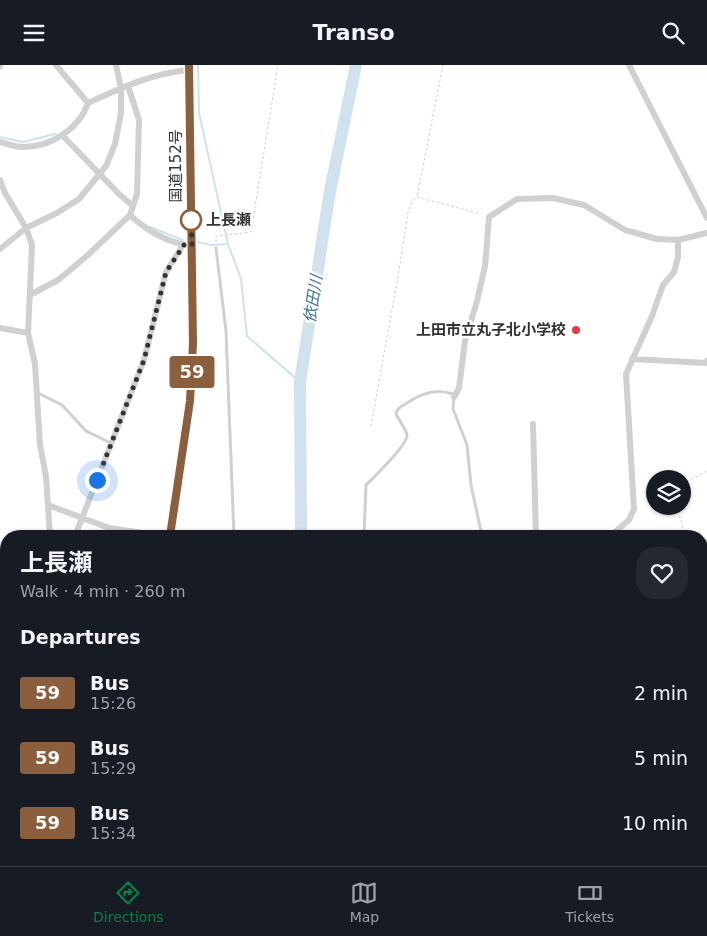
<!DOCTYPE html>
<meta charset="utf-8">
<style>
:root{--surface:#171b24;--page:#242831;--text:#f1f3f6;--muted:#9ea1a6;--line:#363941;--accent:#0b8043}
body{margin:0;font-family:"DejaVu Sans","Noto Sans JP",sans-serif;background:var(--page);color:var(--text);height:100vh;display:flex;flex-direction:column;font-size:19px;white-space:nowrap}
*{box-sizing:border-box;margin:0}
p{font-size:16px;color:var(--muted)}
.icon{flex:none;width:28px;height:28px;fill:none;stroke:currentColor;stroke-width:2;stroke-linecap:round;stroke-linejoin:round}
.map{position:relative;flex:1;overflow:hidden}
.drawer{position:absolute;left:0px;top:465px;width:708px;height:336px;display:flex;flex-direction:column;background:var(--surface);border-radius:20px 20px 0 0;box-shadow:0 1px 4px #0004}
.drawer>*{flex:none}
.badge{padding:0 10px;border-radius:4px;font-size:18px;line-height:32px}
.controls{position:absolute;left:646px;top:405px;display:grid;gap:10px}
.controls a{display:grid;place-items:center;width:45px;height:45px;border-radius:50%;background:var(--surface);box-shadow:0 1px 4px #0004;font-size:25px}
.you{position:absolute;width:25px;height:25px;margin:-12px;border:4px solid #fff;border-radius:50%;background:#1a73e8;box-shadow:0 0 0 8px #1a73e833}
.map>.badge{position:absolute;translate:-50% -50%;box-shadow:0 0 0 2px #fff}
h2{padding:0 20px;font-size:19px;line-height:45px}
.round{display:grid;place-items:center;flex:none;width:52px;height:52px;border-radius:20px;background:var(--page)}
.summary{display:flex;align-items:center;justify-content:space-between;height:85px;padding:0 20px}
h1{font-size:24px;font-weight:700;line-height:38px}
ul{padding:0;list-style:none}
li{display:flex;align-items:center;gap:15px;height:65px;padding:0 20px}
li div{flex:1}
li b{display:block;font-size:19px}
li em{font-style:normal}
li .badge{min-width:55px;font-weight:700;text-align:center}
header{display:flex;justify-content:space-between;align-items:center;height:65px;padding:0 20px;background:var(--surface);font-size:22px;font-weight:700}
.tabs{display:flex;justify-content:space-around;align-items:center;height:70px;border-top:1px solid var(--line);background:var(--surface);font-size:14px;color:var(--muted)}
.tabs a{display:grid;justify-items:center;gap:2px}
.tabs .active{color:var(--accent)}
.map>svg:first-child{display:block}
.lines{fill:none;stroke-linecap:round;stroke-linejoin:round}
.stream{stroke:#cfe2ee;stroke-width:2}
.river{stroke:#cfe2ee;stroke-width:12}
.building{fill:#1a1a1a;filter:url(#shadow)}
.path{stroke:#cdcdcd;stroke-width:1;stroke-dasharray:2.5 2.5;stroke-linecap:butt}
.service{stroke:#d0d0d0;stroke-width:3}
.minor{stroke:#d0d0d0;stroke-width:6}
.tertiary{stroke:#d0d0d0;stroke-width:8}
.secondary{stroke:#bdbdbd;stroke-width:9}
.trunk{stroke:#a2a2a2;stroke-width:10}
.line-casing{stroke:#fff;stroke-width:11}
.line{stroke:#8b5e3c;stroke-width:8}
.walk{stroke:#333;stroke-width:5;stroke-dasharray:0 9}
.stop-dot{fill:#fff;stroke:#8b5e3c;stroke-width:2.5}
.poi-dot{fill:#e63946;stroke:#fff;stroke-width:2}
.labels{text-anchor:middle;dominant-baseline:central;stroke-width:5;stroke-linejoin:round;paint-order:stroke}
.street-label{font-size:15px;fill:#333;stroke:#fff}
.stop-label{font-size:15px;font-weight:bold;fill:#333;stroke:#fff;text-anchor:start}
.poi-label{font-size:15px;font-weight:bold;fill:#333;stroke:#fff;text-anchor:end}
.water-label{font-size:16px;font-style:italic;fill:#3f7597;stroke:#fff}
</style>
<header><svg class="icon" aria-label="menu" viewBox="0 0 24 24"><path d="M4 6h16M4 12h16M4 18h16"/></svg>Transo<svg class="icon" aria-label="search" viewBox="0 0 24 24"><circle cx="10" cy="10" r="6"/><path d="M15 15l6 6"/></svg></header>
<div class="map">
<svg width="707" height="801" viewBox="0 0 707 801">
<defs>
<filter id="shadow"><feDropShadow dx="2" dy="3" stdDeviation="1" flood-color="#0004"/></filter>
</defs>
<rect width="100%" height="100%" fill="#fff"/>
<g class="lines">
<!-- stream -->
<path class="stream" d="M198 0 199 48 228 179 241 214 247 271 300 317
M0 72 23 77 55 69 58 71
M150 162 183 175
M197 177 211 180 227 179
M701 595 707 594
M291 801 296 795"/>
<!-- river -->
<path class="river" d="M301 471 300 317 330 126 356 0
M270 801 272 795"/>
</g>
<!-- building -->
<path class="building" d="M385 795H435V801H385Z"/>
<g class="lines">
<!-- path -->
<path class="path" d="M443 0 417 132 481 149
M216 177V171L251 167 278 0
M371 361 398 212 408 147 413 135 417 132
M682 419 707 406
M677 441 685 471
M366 801V795"/>
<!-- service -->
<path class="service" d="M216 183 226 266 234 471
M38 328 62 340 86 366 111 378
M364 471 366 420C374 412 408 380 407 370 406 364 399 355 396 349 397 343 402 341 407 338 420 329 437 323 453 329L454 332 453 344 467 380 471 420 482 471
M234 801 235 795"/>
<!-- minor -->
<path class="minor" d="M56 0 88 38
M629 0 707 153
M0 1V0
M128 21 139 55 137 129 133 141
M0 77C8 79 15 82 23 82 51 82 79 64 88 38 121 23 153 8 189 5
M0 115 5 128 26 163 32 180 28 268 35 299 40 380 46 411 50 471
M130 150C146 165 163 175 185 180
M0 184 26 163 57 148 79 134 106 101 115 79 121 48V23L116 0
M30 230 58 215 88 190 130 150 133 141 120 130 63 71
M0 263 28 268
M632 294 706 298 707 296
M454 332 459 323 465 276 477 236 485 201 489 152 517 134 553 133 584 140 625 165 657 174 678 175 707 168
M533 359 536 471
M48 440 109 463 164 471
M75 471 144 295 166 207 183 180
M610 471 629 455 634 444 626 309 652 251 663 220 674 207 678 192V175
M701 512 707 519
M0 531H6
M701 728 707 725
M0 762H6
M13 801 16 795"/>
<!-- tertiary -->
<path class="tertiary" d="M701 625 707 620
M567 801 569 795"/>
<!-- secondary -->
<path class="secondary" d="M701 479H707"/>
<!-- trunk -->
<path class="trunk" d="M170 471 190 336 193 278 189 0
M143 801V795"/>
</g>
<g class="lines">
<!-- line casing -->
<g class="line-casing">
<path id="line" d="M170 471 190 336 193 278 189 0"/>
</g>
<!-- line -->
<use href="#line" class="line"/>
<!-- walk -->
<path class="walk" d="M97 415 144 295 166 207 184 180H192L191 155"/>
</g>
<!-- markers -->
<circle class="stop-dot" cx="191" cy="155" r="10"/>
<circle class="poi-dot" cx="576" cy="265" r="5"/>
<g class="labels">
<!-- street labels -->
<g class="street-label">
<text transform="translate(176 101) rotate(-90)">国道152号</text>
</g>
<!-- stop labels -->
<g class="stop-label">
<text x="206" y="155">上長瀬</text>
</g>
<!-- poi labels -->
<g class="poi-label">
<text x="566" y="265">上田市立丸子北小学校</text>
</g>
<!-- water labels -->
<g class="water-label">
<text transform="translate(313 234) rotate(-81)">依田川</text>
</g>
</g>
</svg>
<div class="controls">
<a><svg class="icon" aria-label="layers" viewBox="0 0 24 24"><path d="M12 4l9 5-9 5-9-5zM3 14l9 5 9-5"/></svg></a>
</div>
<div class="you" style="left:97px;top:415px"></div>
<b class="badge" style="left:192px;top:307px;background:#8b5e3c;color:#fff">59</b>
<section class="drawer">
<div class="summary"><div><h1>上長瀬</h1><p>Walk · 4 min · 260 m</p></div><a class="round"><svg class="icon" aria-label="heart" viewBox="0 0 24 24"><path d="M12 20l-8-8c-3-5 5-10 8-4 3-6 11-1 8 4z"/></svg></a></div>
<h2>Departures</h2>
<ul>
<li><span class="badge" style="background:#8b5e3c;color:#fff">59</span><div><b>Bus</b><p>15:26</p></div><em>2 min</em></li>
<li><span class="badge" style="background:#8b5e3c;color:#fff">59</span><div><b>Bus</b><p>15:29</p></div><em>5 min</em></li>
<li><span class="badge" style="background:#8b5e3c;color:#fff">59</span><div><b>Bus</b><p>15:34</p></div><em>10 min</em></li>
</ul>
</section>
</div>
<nav class="tabs">
<a class="active"><svg class="icon" aria-label="directions" viewBox="0 0 24 24"><path d="M12 3l9 9-9 9-9-9zM9 14v-3h6M13 9l2 2-2 2"/></svg>Directions</a>
<a><svg class="icon" aria-label="map" viewBox="0 0 24 24"><path d="M3 6l6-2 6 2 6-2v14l-6 2-6-2-6 2zM9 4v14M15 6v14"/></svg>Map</a>
<a><svg class="icon" aria-label="tickets" viewBox="0 0 24 24"><path d="M3 7h18v10H3zM15 7v10"/></svg>Tickets</a>
</nav>
